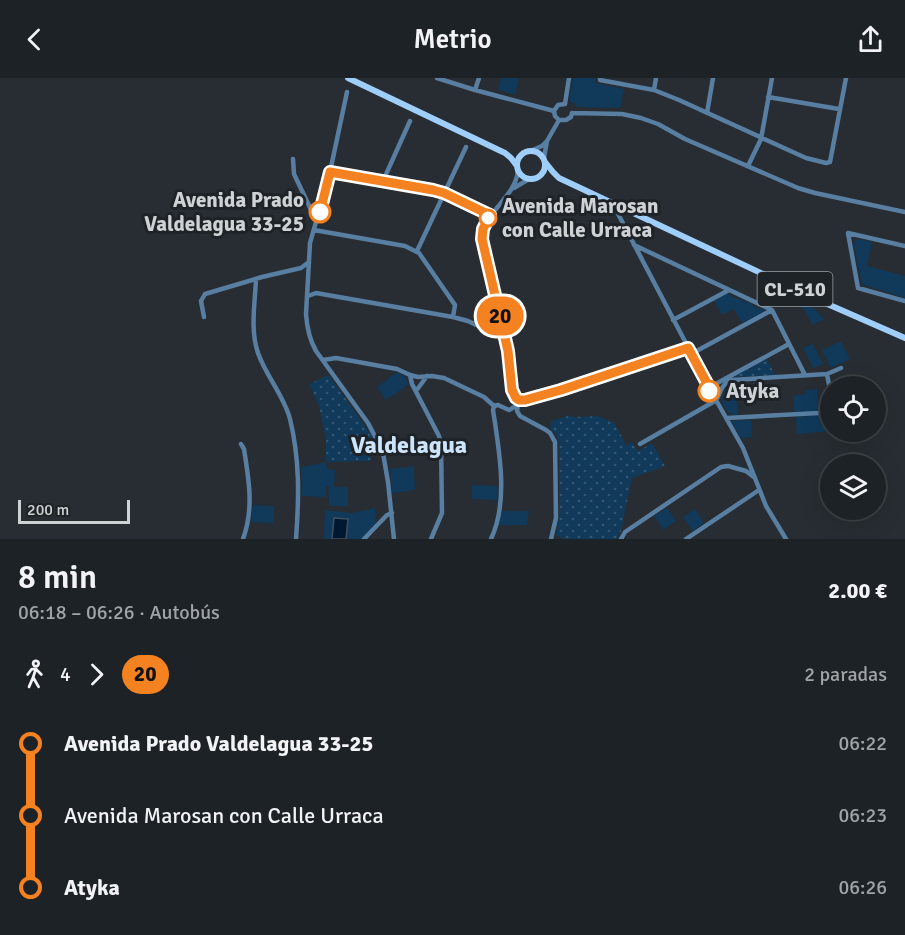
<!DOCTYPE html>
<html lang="es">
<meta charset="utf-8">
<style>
:root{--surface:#1d2226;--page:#252a2e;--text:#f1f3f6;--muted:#a0a4a7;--line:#3b3f43}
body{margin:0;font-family:Signika,sans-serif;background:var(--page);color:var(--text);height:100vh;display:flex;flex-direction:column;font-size:22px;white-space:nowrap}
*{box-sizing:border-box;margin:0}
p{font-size:20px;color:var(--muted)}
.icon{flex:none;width:33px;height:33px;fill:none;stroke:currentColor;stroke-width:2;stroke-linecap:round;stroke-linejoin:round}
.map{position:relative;height:461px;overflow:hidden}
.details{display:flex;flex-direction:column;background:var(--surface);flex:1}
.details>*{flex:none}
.badge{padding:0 12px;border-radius:20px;font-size:21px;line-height:39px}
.buttons{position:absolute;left:820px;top:298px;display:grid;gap:12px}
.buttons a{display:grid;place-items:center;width:66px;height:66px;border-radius:50%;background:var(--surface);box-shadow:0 6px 24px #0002,0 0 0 2px var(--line);font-size:30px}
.scale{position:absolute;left:18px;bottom:15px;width:112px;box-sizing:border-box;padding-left:6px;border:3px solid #ced2d5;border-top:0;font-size:16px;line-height:21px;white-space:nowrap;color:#ced2d5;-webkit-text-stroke:4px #1e2328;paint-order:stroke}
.map>.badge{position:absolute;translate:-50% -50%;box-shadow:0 0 0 3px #fff}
.legs{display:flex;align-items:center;gap:9px;height:66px;padding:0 18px;font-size:20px}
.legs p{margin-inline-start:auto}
.head{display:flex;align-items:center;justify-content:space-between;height:102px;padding:0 18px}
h1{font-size:33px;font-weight:600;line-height:45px}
ul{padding:0 18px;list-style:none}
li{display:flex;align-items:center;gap:21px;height:72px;font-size:22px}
li i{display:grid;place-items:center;width:9px;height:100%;margin:0 8px;background:currentColor}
li i::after{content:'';width:15px;height:15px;margin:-8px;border:4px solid;border-radius:50%;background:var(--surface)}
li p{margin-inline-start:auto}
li:first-child i{background:linear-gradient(#0000 50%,currentColor 0)}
li:last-child i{background:linear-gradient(currentColor 50%,#0000 0)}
header{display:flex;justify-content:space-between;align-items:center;height:78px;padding:0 18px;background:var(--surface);font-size:27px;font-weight:600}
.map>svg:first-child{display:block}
.grass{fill:#10395a}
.park{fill:url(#park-dots)}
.water{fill:#00182f;stroke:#3e5061;stroke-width:1.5}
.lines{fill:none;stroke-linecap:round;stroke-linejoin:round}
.minor{stroke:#587ea2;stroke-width:4.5}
.major{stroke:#9fcefb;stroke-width:6}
.line-1-casing{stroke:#fff;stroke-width:14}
.line-1{stroke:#f58220;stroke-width:9}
.stop-1-dot{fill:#fff;stroke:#f58220;stroke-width:3}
.labels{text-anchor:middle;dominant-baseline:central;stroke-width:6;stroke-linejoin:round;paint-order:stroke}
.shield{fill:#1e2328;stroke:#999ea1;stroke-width:1.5}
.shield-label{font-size:20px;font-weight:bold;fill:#ced2d5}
.stop-label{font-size:21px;font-weight:bold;fill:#ced2d5;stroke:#1e2328;text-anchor:start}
.quarter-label{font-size:24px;font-weight:bold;fill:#cde5fb;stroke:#1e2328}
</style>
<header><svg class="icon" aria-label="back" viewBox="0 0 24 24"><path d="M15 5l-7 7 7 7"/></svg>Metrio<svg class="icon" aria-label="share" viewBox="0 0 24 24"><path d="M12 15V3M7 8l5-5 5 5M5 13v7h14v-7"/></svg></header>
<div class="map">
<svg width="905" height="461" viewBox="0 0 905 461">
<defs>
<pattern id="park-dots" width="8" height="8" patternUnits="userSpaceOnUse" patternTransform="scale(1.5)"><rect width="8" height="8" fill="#10395a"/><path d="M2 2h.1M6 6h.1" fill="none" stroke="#325571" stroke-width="1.8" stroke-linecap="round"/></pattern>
</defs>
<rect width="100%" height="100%" fill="#272d32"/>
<!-- grass -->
<path class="grass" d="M501 0H519L515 17 498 12Z
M573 0H596L595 5 624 11 620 30 578 29 569 22Z
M859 161 872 164 867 188 905 198V220L862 206 854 167 855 163Z
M728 215 731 218 752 226 753 228 766 233 742 245 734 231 722 237 714 223Z
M795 222 815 231 824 241 812 247 804 231 793 226Z
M841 263 850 281 831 290 822 272Z
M813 266 823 286 813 290 803 270Z
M397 294 405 299 409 306 386 322 377 309Z
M735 304 738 338C718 335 717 309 735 304Z
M817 311 819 333 794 334 793 318 806 316V312Z
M831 335V353L797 356 796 339 819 337Z
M751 342 752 359 741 360 731 343Z
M326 384 327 391 335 392 334 409H348V428H329L328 408H326V419L302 418V389Z
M414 388 415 412 392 415 390 391Z
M472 407 498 408 497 422 471 421Z
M253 427 274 428V445L251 444Z
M375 430 376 446 361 461H324L325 432 352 435Z
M667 430 676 443 663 452 654 438Z
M695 431 704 445 693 453 683 439Z
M501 433H529L527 447H499Z"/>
<!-- park -->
<path class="park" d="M767 281 775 297 735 299V298Z
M329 297 365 348 375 363 370 375 371 383 326 384V362L319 328 309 306Z
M571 337 573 339 597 338 609 343 614 344 626 367 632 364 638 373 652 365 665 388 632 400 621 453 617 461H563L556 457 559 438V367L556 357 550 350 551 343Z"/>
<!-- water -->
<path class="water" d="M334 440 348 441 346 461H332Z"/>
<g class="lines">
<!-- minor -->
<path class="minor" d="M437 0 475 12 554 33
M600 0V2L654 12 679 22 806 80 826 85 830 84 846 0
M475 12 479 0
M654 12 656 0
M347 14 330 94 310 165 306 236C307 250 309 261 316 273L368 345 380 368 383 375 388 404 394 461
M768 19 839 31
M565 26 569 0
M572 35 622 36 641 40 658 46 685 61 798 110 815 115 905 134
M707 35 713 0
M559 42 555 38 554 33 558 27 565 26
M559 42H566L571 39 572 35
M530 73 542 68 547 63
M544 80 547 63 559 42
M293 81 294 96 314 138 318 142
M748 88 761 61 772 0
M330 94 433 112 444 115 490 137
M383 103 410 43
M514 110 529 101
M605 123 616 132 709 309C709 315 709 320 715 323L718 319 717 315 709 309
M314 152 405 168 419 175 455 227 453 239
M634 167 772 232 805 297
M905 168 848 155 858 210 905 223
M417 173 466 69
M256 201C255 225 250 252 258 275 266 298 284 318 290 341 300 382 299 420 296 461
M308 218 316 215 453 239 468 243 505 261
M204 239 201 223 205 216 262 199 301 190 309 184
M673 242 729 212
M474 245 486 243 500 238
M691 276 772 232
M323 282 336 280 397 291 410 297 418 299 432 298 444 300 484 319 494 328 498 327 509 332 516 328
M827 296 831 317
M410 297 412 306 439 358 441 365 442 435 431 461
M710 309 789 266
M416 313 427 298
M719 317C721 310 725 304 732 302L827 296 841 290
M516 320 525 323
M513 322 511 316 508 273 482 161C484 133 515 120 518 93
M716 322 743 370 766 428 786 461
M518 327 525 323 688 270
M518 327 517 333 520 338 546 352 550 355 555 364 556 440 551 461
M727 340 819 335 831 332
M241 366 244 371C249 402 254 431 243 461
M640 366 715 323
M364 461 387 437 392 435
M491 461C509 423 499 372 493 332L494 328
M621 461 625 454 721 389 728 388 746 393 755 400
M686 461 759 412"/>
<!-- major -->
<path class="major" d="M348 0 505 75 511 80 517 88
M517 87a14 14 0 1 1 28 0a14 14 0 1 1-28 0Z
M545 84 553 94 559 100 816 221 905 260"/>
</g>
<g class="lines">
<!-- line-1 casing -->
<g class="line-1-casing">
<path id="line-1" d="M320 134 330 94 433 112 444 115 490 137 483 151 482 161 508 273 512 312 516 320 519 322H525L561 312 688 270 709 309V313"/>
</g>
<!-- line-1 -->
<use href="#line-1" class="line-1"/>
</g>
<!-- markers -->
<g class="stop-1-dot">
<circle cx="320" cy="134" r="10"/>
<circle cx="488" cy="140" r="8"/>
<circle cx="709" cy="313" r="10"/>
</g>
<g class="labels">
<!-- shield labels -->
<rect class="shield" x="757.5" y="194" width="75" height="34" rx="4.5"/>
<g class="shield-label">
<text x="795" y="211">CL-510</text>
</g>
<!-- stop labels -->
<g class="stop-label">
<text x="304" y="122" text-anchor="end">Avenida Prado<tspan x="304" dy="24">Valdelagua 33-25</tspan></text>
<text x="502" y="128">Avenida Marosan<tspan x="502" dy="24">con Calle Urraca</tspan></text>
<text x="726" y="313">Atyka</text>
</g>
<!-- quarter labels -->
<g class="quarter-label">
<text x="409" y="367">Valdelagua</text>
</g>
</g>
</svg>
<div class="buttons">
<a><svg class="icon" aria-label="locate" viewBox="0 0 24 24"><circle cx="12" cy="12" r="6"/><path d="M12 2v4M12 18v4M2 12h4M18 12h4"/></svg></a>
<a><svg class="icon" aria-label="layers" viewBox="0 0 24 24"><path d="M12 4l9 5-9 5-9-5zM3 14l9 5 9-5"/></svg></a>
</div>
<div class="scale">200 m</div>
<b class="badge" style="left:500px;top:238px;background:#f58220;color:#111">20</b>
</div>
<section class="details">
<div class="head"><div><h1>8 min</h1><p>06:18 – 06:26 · Autobús</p></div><b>2.00 €</b></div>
<div class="legs"><svg class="icon" aria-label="walk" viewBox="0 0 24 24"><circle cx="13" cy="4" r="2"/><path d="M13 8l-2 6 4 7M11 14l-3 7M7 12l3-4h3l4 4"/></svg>4<svg class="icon" aria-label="forward" viewBox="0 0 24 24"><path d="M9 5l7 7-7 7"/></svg><b class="badge" style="background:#f58220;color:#111">20</b><p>2 paradas</p></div>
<ul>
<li><i style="color:#f58220"></i><b>Avenida Prado Valdelagua 33-25</b><p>06:22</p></li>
<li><i style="color:#f58220"></i><span>Avenida Marosan con Calle Urraca</span><p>06:23</p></li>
<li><i style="color:#f58220"></i><b>Atyka</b><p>06:26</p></li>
</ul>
</section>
